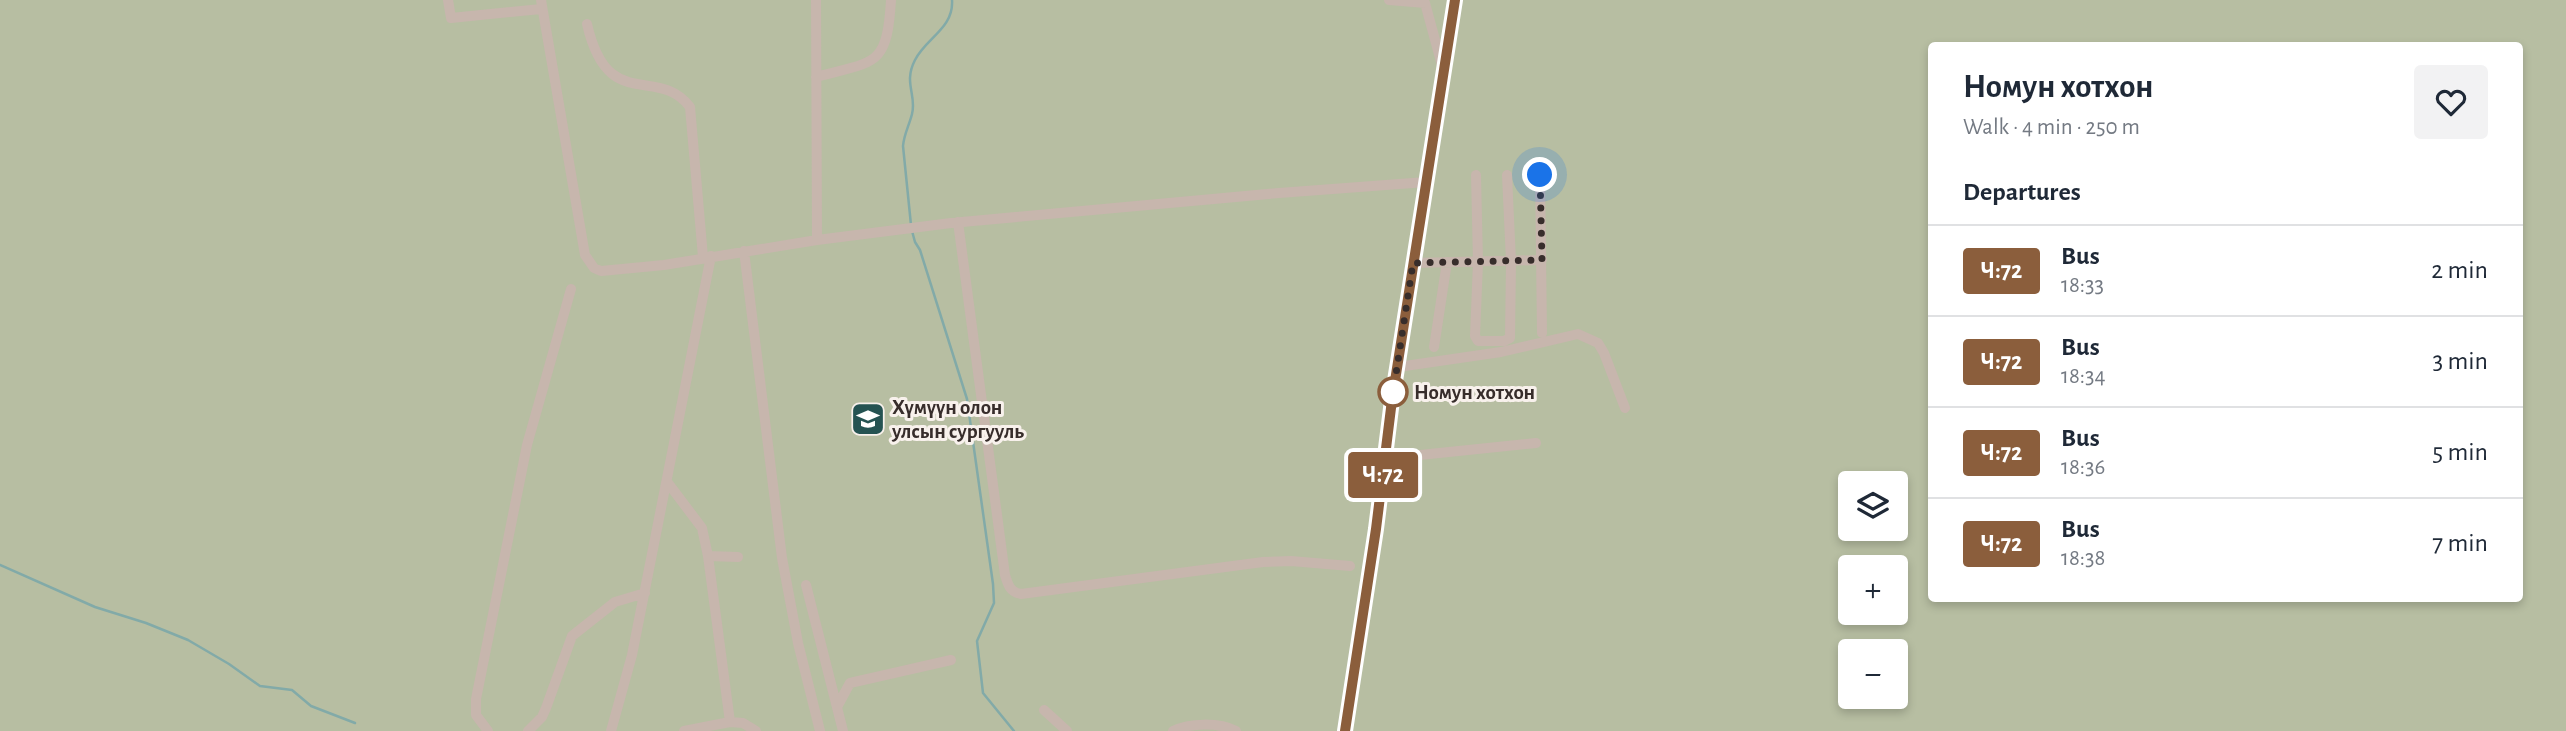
<!DOCTYPE html>
<meta charset="utf-8">
<style>
:root{--surface:#fff;--page:#f2f2f3;--text:#1f2937;--muted:#747a83;--line:#e0e1e3}
body{margin:0;font-family:"Alegreya Sans",sans-serif;background:var(--page);color:var(--text);height:100vh;display:flex;flex-direction:column;font-size:26px;white-space:nowrap}
*{box-sizing:border-box;margin:0}
p{font-size:23px;color:var(--muted)}
.icon{flex:none;width:38px;height:38px;fill:none;stroke:currentColor;stroke-width:2;stroke-linecap:round;stroke-linejoin:round}
.map{position:relative;flex:1;overflow:hidden}
.side{position:absolute;left:1928px;top:42px;width:595px;height:560px;display:flex;flex-direction:column;background:var(--surface);border-radius:7px;box-shadow:0 4px 10px #0003}
.side>*{flex:none}
.badge{padding:0 14px;border-radius:5px;font-size:24px;line-height:46px}
.fabs{position:absolute;left:1838px;top:471px;display:grid;gap:14px}
.fabs a{display:grid;place-items:center;width:70px;height:70px;border-radius:7px;background:var(--surface);box-shadow:0 4px 10px #0003;font-size:35px}
.you{position:absolute;width:35px;height:35px;margin:-18px;border:5px solid #fff;border-radius:50%;background:#1a73e8;box-shadow:0 0 0 10px #1a73e833}
.map>.badge{position:absolute;translate:-50% -50%;box-shadow:0 0 0 4px #fff}
h2{padding:0 35px;font-size:26px;line-height:63px}
.round{display:grid;place-items:center;flex:none;width:74px;height:74px;border-radius:7px;background:var(--page)}
.head{display:flex;align-items:center;justify-content:space-between;height:119px;padding:0 35px}
h1{font-size:33px;font-weight:700;line-height:52px}
ul{padding:0;list-style:none}
li{display:flex;align-items:center;gap:21px;height:91px;padding:0 35px;border-top:2px solid var(--line)}
li div{flex:1}
li b{display:block;font-size:26px}
li em{font-style:normal}
li .badge{min-width:77px;font-weight:700;text-align:center}
.map>svg:first-child{display:block}
.green{fill:#b7bea2;fill-rule:evenodd}
.lines{fill:none;stroke-linecap:round;stroke-linejoin:round}
.stream{stroke:#82aaa8;stroke-width:2.5}
.minor{stroke:#c7b6ad;stroke-width:10}
.tertiary{stroke:#c7b6ad;stroke-width:12}
.line-casing{stroke:#fff;stroke-width:16}
.line{stroke:#8b5e3c;stroke-width:10}
.walk{stroke:#372d2b;stroke-width:7;stroke-dasharray:0 12.6}
.stop-dot{fill:#fff;stroke:#8b5e3c;stroke-width:3.5}
.labels{text-anchor:middle;dominant-baseline:central;stroke-width:6;stroke-linejoin:round;paint-order:stroke}
.stop-label{font-size:21px;font-weight:bold;fill:#372d2b;stroke:#f8f1ec;text-anchor:start}
.poi-label{font-size:21px;font-weight:bold;fill:#372d2b;stroke:#f8f1ec;text-anchor:start}
</style>
<div class="map">
<svg width="2566" height="731" viewBox="0 0 2566 731">
<rect width="100%" height="100%" fill="#f0e7e0"/>
<!-- green -->
<path class="green" d="M0 0H2566V731H0ZM1932 46H2520V598H1932ZM1850 483H1895V528H1850ZM1850 567H1895V612H1850ZM1850 651H1895V696H1850Z"/>
<g class="lines">
<!-- stream -->
<path class="stream" d="M911 225 903 146C904 134 909 126 912 114 917 95 903 83 915 60 926 38 954 28 952 0
M912 231 915 242 920 250 967 399 993 584 994 603 977 641 983 693 1014 731
M0 565 95 607 146 623 188 640 229 664 260 686 292 690 311 706 355 723"/>
<!-- minor -->
<path class="minor" d="M448 0 451 18 541 9
M541 0 585 255 594 268 601 271 664 265 817 240 951 223 1279 193 1426 182
M816 0 817 240
M1389 0 1425 3 1443 69
M587 24C608 115 657 64 690 107L703 257
M816 77C876 61 887 67 891 0
M1476 175 1478 262 1475 336 1478 341H1504L1510 338 1511 261 1507 175
M1540 175 1542 333
M958 222 1005 575C1008 585 1010 592 1021 594L1263 562 1291 561 1350 566
M744 251 782 558 798 643 820 731
M1413 263 1542 260
M1434 347 1447 262
M1398 367 1501 352 1578 334 1598 343 1604 353 1625 408
M1386 454 1420 455 1536 443
M668 483 702 528 708 556 730 722 684 731
M708 556 738 557
M806 585 843 731
M837 707 850 683 951 660
M1044 710 1067 731
M730 722 743 723 756 731
M488 731 476 715V699L527 445 571 289
M528 731 542 717 546 708 572 636 615 602 645 593
M611 731 632 655 711 256
M1173 731C1189 723 1219 722 1236 731"/>
<!-- tertiary -->
<path class="tertiary" d="M1346 731 1376 529 1392 400 1455 0"/>
</g>
<g class="lines">
<!-- line casing -->
<g class="line-casing">
<path id="line" d="M1345 731 1376 529 1392 400 1455 0"/>
</g>
<!-- line -->
<use href="#line" class="line"/>
<!-- walk -->
<path class="walk" d="M1393 392 1392 400 1413 263 1542 260 1540 175"/>
</g>
<!-- icons -->
<defs>
<g id="school-square" transform="scale(1.75)"><rect x="-9" y="-9" width="18" height="18" rx="4" fill="#255352" stroke="#f8f1ec"/><path d="M0-5L7-2L0 1L-7-2ZM-4 1L0 2.5L4 1V4Q0 6-4 4Z" fill="#fff"/></g>
</defs>
<g fill-rule="evenodd">
<use href="#school-square" x="868" y="419"/>
</g>
<!-- markers -->
<circle class="stop-dot" cx="1393" cy="392" r="14"/>
<g class="labels">
<!-- stop labels -->
<g class="stop-label">
<text x="1414" y="392">Номун хотхон</text>
</g>
<!-- poi labels -->
<g class="poi-label">
<text x="892" y="407">Хүмүүн олон<tspan x="892" dy="24">улсын сургууль</tspan></text>
</g>
</g>
</svg>
<div class="fabs">
<a><svg class="icon" aria-label="layers" viewBox="0 0 24 24"><path d="M12 4l9 5-9 5-9-5zM3 14l9 5 9-5"/></svg></a>
<a>+</a>
<a>−</a>
</div>
<div class="you" style="left:1540px;top:175px"></div>
<b class="badge" style="left:1383px;top:475px;background:#8b5e3c;color:#fff">Ч:72</b>
<section class="side">
<div class="head"><div><h1>Номун хотхон</h1><p>Walk · 4 min · 250 m</p></div><a class="round"><svg class="icon" aria-label="heart" viewBox="0 0 24 24"><path d="M12 20l-8-8c-3-5 5-10 8-4 3-6 11-1 8 4z"/></svg></a></div>
<h2>Departures</h2>
<ul>
<li><span class="badge" style="background:#8b5e3c;color:#fff">Ч:72</span><div><b>Bus</b><p>18:33</p></div><em>2 min</em></li>
<li><span class="badge" style="background:#8b5e3c;color:#fff">Ч:72</span><div><b>Bus</b><p>18:34</p></div><em>3 min</em></li>
<li><span class="badge" style="background:#8b5e3c;color:#fff">Ч:72</span><div><b>Bus</b><p>18:36</p></div><em>5 min</em></li>
<li><span class="badge" style="background:#8b5e3c;color:#fff">Ч:72</span><div><b>Bus</b><p>18:38</p></div><em>7 min</em></li>
</ul>
</section>
</div>
